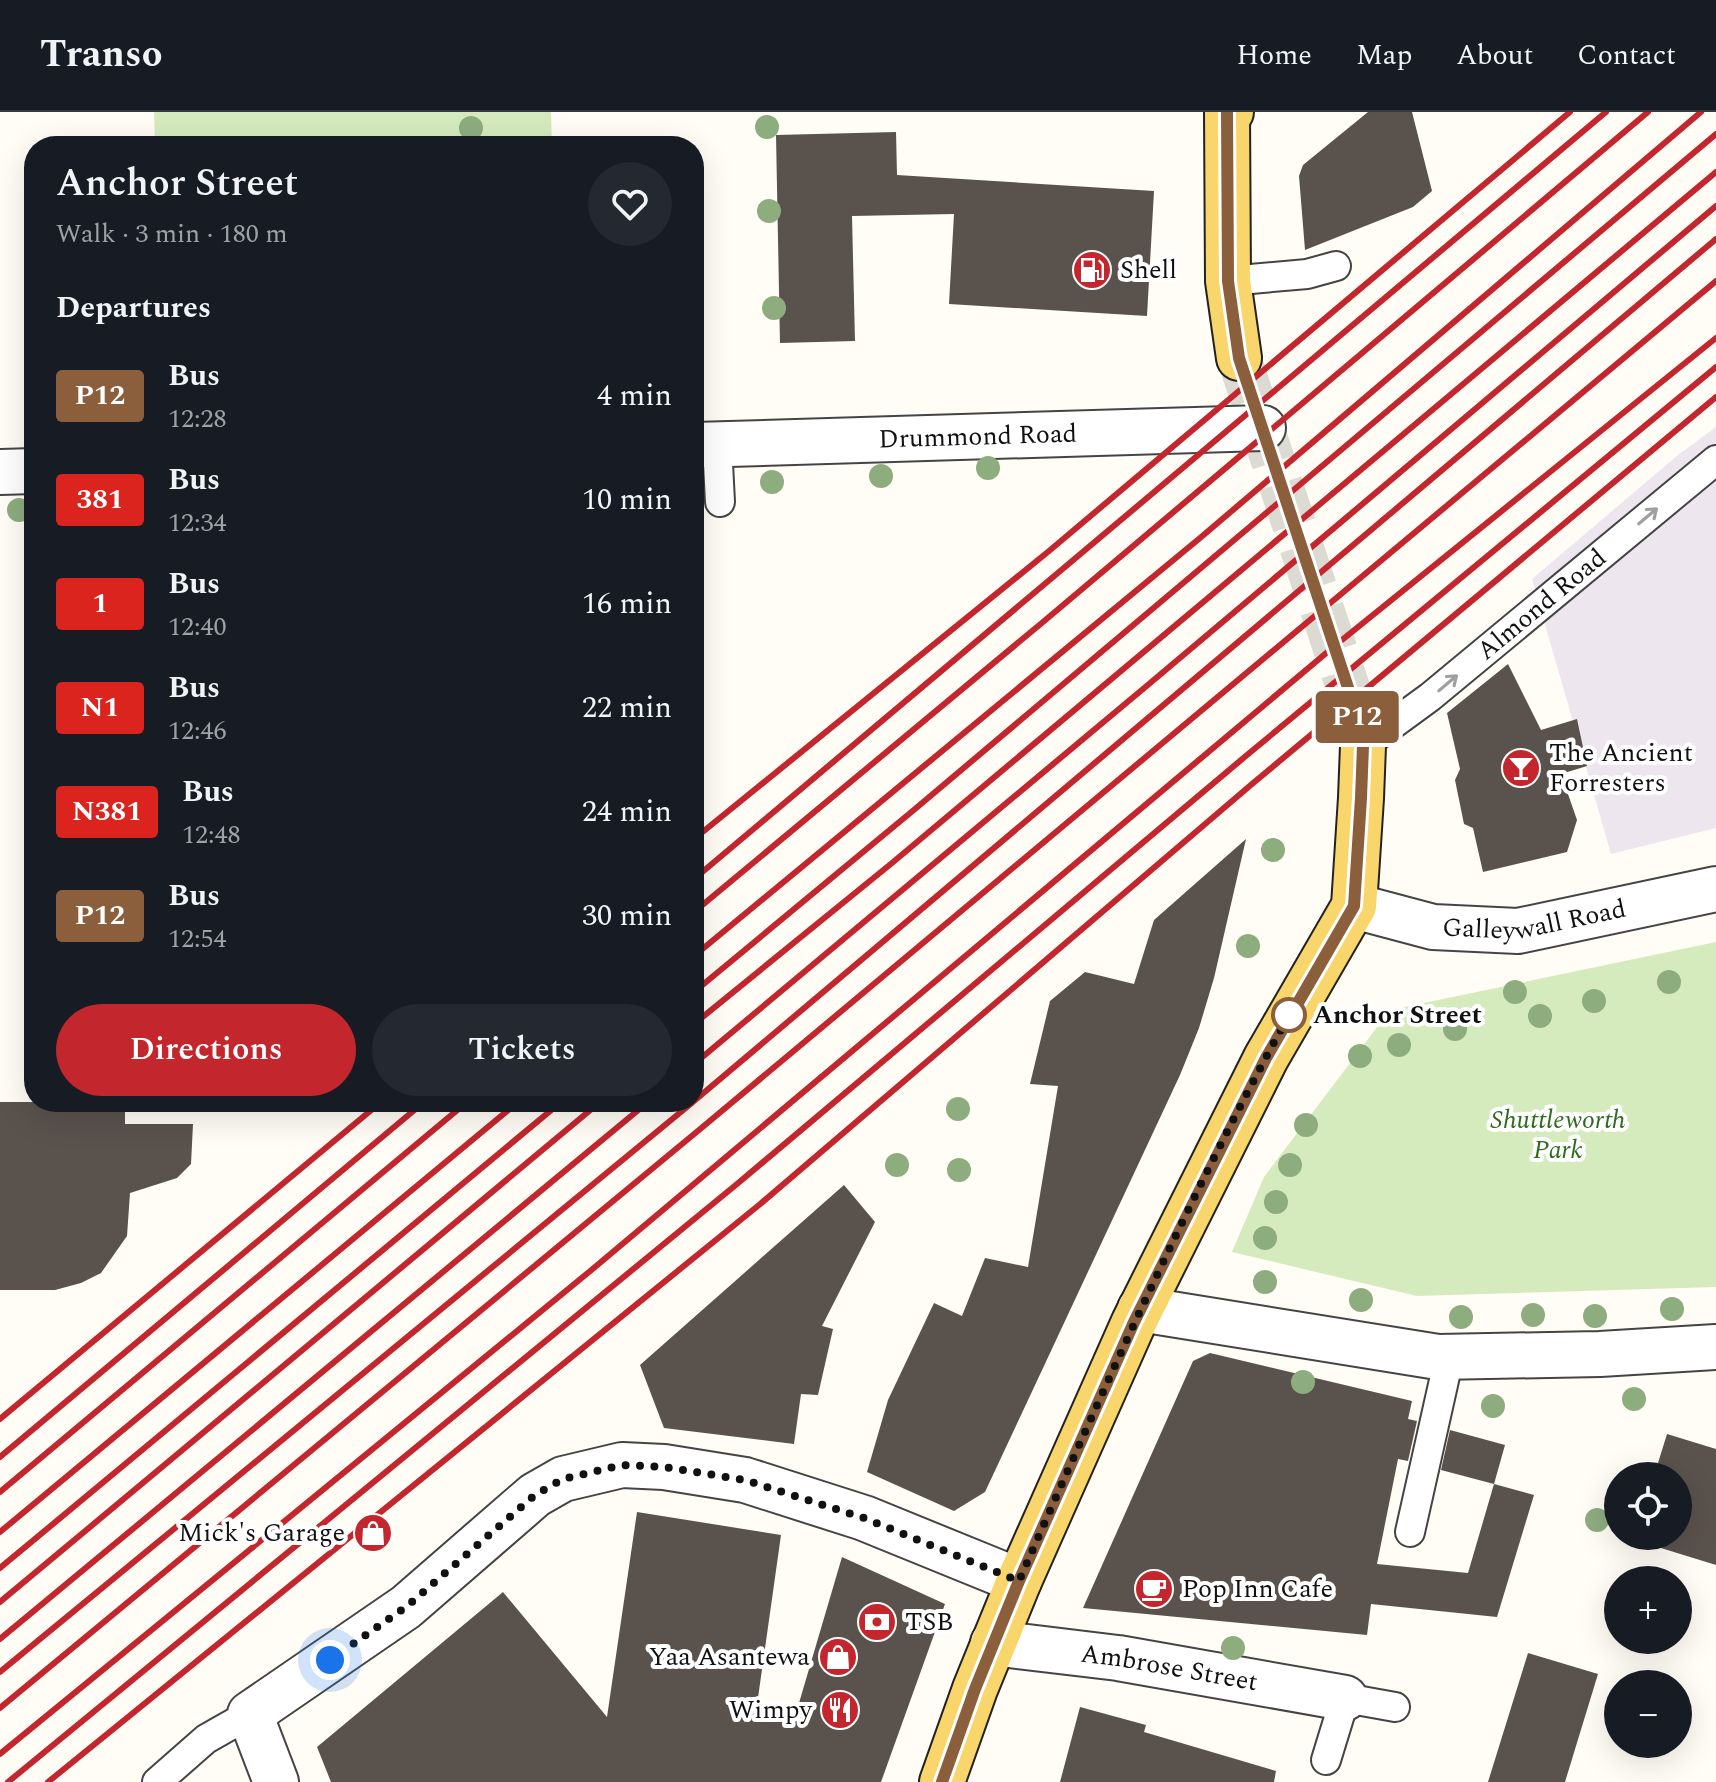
<!DOCTYPE html>
<meta charset="utf-8">
<style>
:root{--surface:#171b24;--page:#242831;--text:#f1f3f6;--muted:#9ea1a6;--line:#363941;--accent:#c4262e}
body{margin:0;font-family:Spectral,serif;background:var(--page);color:var(--text);height:100vh;display:flex;flex-direction:column;font-size:30px;white-space:nowrap}
*{box-sizing:border-box;margin:0}
p{font-size:26px;color:var(--muted)}
.icon{flex:none;width:44px;height:44px;fill:none;stroke:currentColor;stroke-width:2;stroke-linecap:round;stroke-linejoin:round}
.map{position:relative;flex:1;overflow:hidden}
.sheet{position:absolute;left:24px;top:24px;width:680px;height:976px;display:flex;flex-direction:column;background:var(--surface);border-radius:32px;box-shadow:0 8px 32px #0002}
.sheet>*{flex:none}
.badge{padding:0 16px;border-radius:6px;font-size:28px;line-height:52px}
.buttons{position:absolute;left:1604px;top:1350px;display:grid;gap:16px}
.buttons a{display:grid;place-items:center;width:88px;height:88px;border-radius:50%;background:var(--surface);box-shadow:0 8px 32px #0002;font-size:40px}
.you{position:absolute;width:40px;height:40px;margin:-20px;border:6px solid #fff;border-radius:50%;background:#1a73e8;box-shadow:0 0 0 12px #1a73e833}
.map>.badge{position:absolute;translate:-50% -50%;box-shadow:0 0 0 4px #fff}
h2{padding:0 32px;font-size:30px;line-height:72px}
.round{display:grid;place-items:center;flex:none;width:84px;height:84px;border-radius:42px;background:var(--page)}
.head{display:flex;align-items:center;justify-content:space-between;height:136px;padding:0 32px}
h1{font-size:38px;font-weight:600;line-height:60px}
.action{display:flex;gap:16px;margin-top:auto;padding:16px 32px}
.action a{flex:1;height:92px;border-radius:48px;background:var(--accent);color:#fff;font-size:32px;font-weight:600;line-height:92px;text-align:center}
.action a+a{background:var(--page);color:var(--text)}
ul{padding:0;list-style:none}
li{display:flex;align-items:center;gap:24px;height:104px;padding:0 32px}
li div{flex:1}
li b{display:block;font-size:30px}
li em{font-style:normal}
li .badge{min-width:88px;font-weight:700;text-align:center}
header{display:flex;align-items:center;gap:48px;box-sizing:border-box;height:112px;padding:0 40px;background:var(--surface);border-bottom:2px solid var(--line)}
header strong{font-size:38px}
nav{display:flex;gap:44px;margin-inline-start:auto;font-size:28px}
.map>svg:first-child{display:block}
.industrial{fill:#eee6ef}
.green{fill:#d5ebbd}
.building{fill:#5a524d}
.lines{fill:none;stroke-linecap:round;stroke-linejoin:round}
.primary-tunnel{stroke:#dbdad3;stroke-width:44;stroke-dasharray:44 22;stroke-linecap:butt}
.lane-casing{stroke:#444;stroke-width:32}
.street-casing{stroke:#444;stroke-width:48}
.primary-casing{stroke:#222;stroke-width:48}
.lane{stroke:#fff;stroke-width:28}
.street{stroke:#fff;stroke-width:44}
.primary{stroke:#f9d66b;stroke-width:44}
.rail{stroke:#c4262e;stroke-width:6}
.tree{fill:#8dad7f}
.oneway{stroke:#a0a0a0}
.line-casing{stroke:#fff;stroke-width:18}
.line{stroke:#8b5e3c;stroke-width:12}
.walk{stroke:#111;stroke-width:8;stroke-dasharray:0 14.4}
.stop-dot{fill:#fff;stroke:#8b5e3c;stroke-width:4}
.labels{text-anchor:middle;dominant-baseline:central;stroke-width:8;stroke-linejoin:round;paint-order:stroke}
.poi-label{font-size:26px;fill:#111;stroke:#fff;text-anchor:start}
.street-label{font-size:26px;fill:#111;stroke:#fff}
.stop-label{font-size:26px;font-weight:bold;fill:#111;stroke:#fff;text-anchor:start}
.park-label{font-size:26px;font-style:italic;fill:#2f6b1f;stroke:#fff}
</style>
<header>
<strong>Transo</strong>
<nav><a>Home</a><a>Map</a><a>About</a><a>Contact</a></nav>
</header>
<div class="map">
<svg width="1716" height="1670" viewBox="0 0 1716 1670">
<rect width="100%" height="100%" fill="#fffdf5"/>
<!-- industrial -->
<path class="industrial" d="M1716 315V716L1611 742 1532 467 1678 343Z"/>
<!-- green -->
<path class="green" d="M154 0H551L552 34H155Z
M1716 830V1175L1417 1184 1232 1140 1264 1065 1390 898Z"/>
<!-- building -->
<path class="building" d="M1368 0H1412L1432 79 1413 95 1305 138 1299 64 1303 53Z
M896 20 897 63 1154 79 1147 204 949 192 954 102 852 104 855 229 780 231 776 23Z
M1508 552 1541 618 1577 607 1587 654 1561 662 1577 708 1567 740 1483 760 1473 716 1464 712 1455 668 1460 657 1447 601Z
M1246 727 1214 866 1199 916 1180 963 985 1380 954 1399 867 1360 888 1288 934 1191 962 1204 985 1146 1028 1155 1058 974 1030 972 1050 889 1085 860 1134 872 1154 808Z
M0 990H125V1012H193L191 1052 177 1066 130 1081 127 1124 101 1161 81 1171 55 1178H0Z
M844 1073 875 1110 822 1214 833 1217 818 1283 801 1282 794 1332 664 1316 640 1253Z
M1210 1241 1412 1289 1408 1307 1417 1309 1408 1349 1398 1347 1377 1452 1468 1461 1494 1372 1534 1383 1497 1505 1371 1492 1367 1523 1083 1496 1193 1249Z
M1450 1318 1505 1333 1494 1372 1441 1358Z
M1667 1322 1716 1337V1453L1635 1428 1636 1424H1678V1364H1654Z
M637 1400 781 1423 756 1600 794 1608 842 1445 945 1492 881 1670H331L317 1635 503 1480 607 1605Z
M1528 1541 1598 1562 1565 1670H1488Z
M1080 1595 1146 1613 1144 1620 1276 1659 1274 1670H1060Z"/>
<g class="lines">
<!-- primary-tunnel -->
<path class="primary-tunnel" d="M1239 246 1360 612"/>
<!-- lane casing -->
<g class="lane-casing">
<g id="lane">
<path d="M1228 169 1307 162 1336 154"/>
<path d="M717 332 720 390"/>
<path id="s1" d="M1363 634 1430 585 1716 348"/>
<path d="M1410 1420 1449 1246"/>
<path d="M1326 1648 1345 1586 1395 1595"/>
<path d="M157 1670 206 1627 250 1602"/>
</g>
</g>
<!-- street casing -->
<g class="street-casing">
<g id="street">
<path id="s2" d="M694 333 1263 316"/>
<path d="M0 360 34 359"/>
<path id="s3" d="M1354 794 1433 815 1518 819 1716 777"/>
<path d="M1140 1197 1438 1245 1600 1242 1716 1235"/>
<path id="s4" d="M993 1531 1118 1546 1345 1586"/>
<path d="M276 1670 250 1602 406 1495 535 1383 563 1367 622 1353 664 1355 745 1368 864 1406 1019 1469"/>
</g>
</g>
<!-- primary casing -->
<g class="primary-casing">
<path id="primary" d="M1231 0H1227L1228 169 1239 246
M942 1670 975 1577 1019 1469 1134 1210 1266 946 1354 794 1361 686 1363 634 1360 612"/>
</g>
<!-- lane -->
<use href="#lane" class="lane"/>
<!-- street -->
<use href="#street" class="street"/>
<!-- primary -->
<use href="#primary" class="primary"/>
<!-- rail -->
<path class="rail" d="M694 727 1049 439 1570 0
M694 767 1606 0
M694 800 1043 510 1648 0
M694 844 1200 426 1701 0
M694 880 915 697 1716 22
M694 912 892 751 1716 60
M694 952 1149 572 1716 94
M694 989 1716 127
M0 1307 381 990
M0 1345 424 990
M0 1380 467 990
M0 1420 518 990
M0 1456 561 990
M0 1490 600 990
M0 1527 648 990
M0 1560 693 990
M0 1596 699 1018 1716 169
M0 1642 589 1160 1337 532 1716 226
M8 1670 737 1072 1247 643 1716 255
M48 1670 759 1093 1252 672 1716 285"/>
</g>
<!-- trees -->
<g class="tree">
<circle cx="767" cy="15" r="12"/>
<circle cx="471" cy="16" r="12"/>
<circle cx="769" cy="99" r="12"/>
<circle cx="774" cy="196" r="12"/>
<circle cx="988" cy="356" r="12"/>
<circle cx="881" cy="364" r="12"/>
<circle cx="772" cy="370" r="12"/>
<circle cx="19" cy="398" r="12"/>
<circle cx="1273" cy="738" r="12"/>
<circle cx="1248" cy="834" r="12"/>
<circle cx="1669" cy="870" r="12"/>
<circle cx="1515" cy="880" r="12"/>
<circle cx="1594" cy="889" r="12"/>
<circle cx="1540" cy="904" r="12"/>
<circle cx="1455" cy="917" r="12"/>
<circle cx="1399" cy="933" r="12"/>
<circle cx="1360" cy="944" r="12"/>
<circle cx="958" cy="997" r="12"/>
<circle cx="1306" cy="1013" r="12"/>
<circle cx="897" cy="1053" r="12"/>
<circle cx="1290" cy="1053" r="12"/>
<circle cx="959" cy="1058" r="12"/>
<circle cx="1276" cy="1090" r="12"/>
<circle cx="1265" cy="1126" r="12"/>
<circle cx="1265" cy="1170" r="12"/>
<circle cx="1361" cy="1188" r="12"/>
<circle cx="1672" cy="1197" r="12"/>
<circle cx="1533" cy="1203" r="12"/>
<circle cx="1595" cy="1204" r="12"/>
<circle cx="1461" cy="1205" r="12"/>
<circle cx="1303" cy="1270" r="12"/>
<circle cx="1634" cy="1287" r="12"/>
<circle cx="1493" cy="1294" r="12"/>
<circle cx="1597" cy="1408" r="12"/>
<circle cx="1233" cy="1536" r="12"/>
</g>
<!-- one-way arrows -->
<defs><path id="oneway-shaft" d="M-6 0H5M1.5-3L5.5 0L1.5 3" fill="none" stroke-width="1.6" stroke-linecap="round" stroke-linejoin="round" transform="scale(2)"/></defs>
<g class="oneway">
<use href="#oneway-shaft" transform="translate(1648 404) rotate(-40)"/>
<use href="#oneway-shaft" transform="translate(1448 571) rotate(-40)"/>
</g>
<g class="lines">
<!-- line casing -->
<g class="line-casing">
<path id="line" d="M942 1670 975 1577 1019 1469 1134 1210 1266 946 1354 794 1361 686 1363 634 1360 612 1239 246 1228 169 1227 0"/>
</g>
<!-- line -->
<use href="#line" class="line"/>
<!-- walk -->
<path class="walk" d="M330 1548 406 1495 535 1383 563 1367 622 1353 664 1355 745 1368 864 1406 1019 1469C1103 1278 1188 1086 1289 903"/>
</g>
<!-- icons -->
<defs>
<g id="fuel-disc" transform="scale(2)"><circle r="9.5" fill="#c4262e" stroke="#fff"/><path d="M-5.5-6h7V0h2V4h1.3V-2.5L3-4.5l.8-.8L6-3V5H2.5V1h-1V6h-7ZM-4.2-4.7v3.2H.2V-4.7Z" fill="#fff"/></g>
<g id="bar-disc" transform="scale(2)"><circle r="9.5" fill="#c4262e" stroke="#fff"/><path d="M-6-5H6L.8 .8V4.5H3.5V6h-7V4.5H-.8V.8Z" fill="#fff"/></g>
<g id="shop-disc" transform="scale(2)"><circle r="9.5" fill="#c4262e" stroke="#fff"/><path d="M-5-2.5h2.3a2.7 3.5 0 0 1 5.4 0H5L5.5 6h-11ZM-1.5-2.5h3a1.5 2.3 0 0 0-3 0Z" fill="#fff"/></g>
<g id="cafe-disc" transform="scale(2)"><circle r="9.5" fill="#c4262e" stroke="#fff"/><path d="M-5.5-4.5H6V0H3Q3 3.5 0 3.5H-2.5Q-5.5 3.5-5.5 0ZM3-3.2v2h1.7v-2ZM-6 4.5H4V6H-6Z" fill="#fff"/></g>
<g id="bank-disc" transform="scale(2)"><circle r="9.5" fill="#c4262e" stroke="#fff"/><path d="M-6-4H6V4H-6ZM0-2.3a2.3 2.3 0 1 0 0 4.6a2.3 2.3 0 1 0 0-4.6Z" fill="#fff"/></g>
<g id="restaurant-disc" transform="scale(2)"><circle r="9.5" fill="#c4262e" stroke="#fff"/><path d="M-5-6h1v4h1v-4h1v4h1v-4h1v5L-1.5 .5V6h-2V.5L-5-1ZM5-6V6H3V1.5H1.5Q1.5-4 5-6Z" fill="#fff"/></g>
</defs>
<g fill-rule="evenodd">
<use href="#fuel-disc" x="1092" y="158"/>
<use href="#bar-disc" x="1521" y="656"/>
<use href="#shop-disc" x="373" y="1421"/>
<use href="#cafe-disc" x="1154" y="1477"/>
<use href="#bank-disc" x="877" y="1510"/>
<use href="#shop-disc" x="838" y="1545"/>
<use href="#restaurant-disc" x="840" y="1598"/>
</g>
<!-- markers -->
<circle class="stop-dot" cx="1289" cy="903" r="16"/>
<g class="labels">
<!-- poi labels -->
<g class="poi-label">
<text x="1120" y="158">Shell</text>
<text x="1549" y="641">The Ancient<tspan x="1549" dy="30">Forresters</tspan></text>
<text x="345" y="1421" text-anchor="end">Mick's Garage</text>
<text x="1182" y="1477">Pop Inn Cafe</text>
<text x="905" y="1510">TSB</text>
<text x="810" y="1545" text-anchor="end">Yaa Asantewa</text>
<text x="812" y="1598" text-anchor="end">Wimpy</text>
</g>
<!-- street labels -->
<g class="street-label">
<text stroke="none"><textPath href="#s2" startOffset="284">Drummond Road</textPath></text>
<text stroke="none"><textPath href="#s1" startOffset="228">Almond Road</textPath></text>
<text stroke="none"><textPath href="#s3" startOffset="184">Galleywall Road</textPath></text>
<text stroke="none"><textPath href="#s4" startOffset="178">Ambrose Street</textPath></text>
</g>
<!-- stop labels -->
<g class="stop-label">
<text x="1313" y="903">Anchor Street</text>
</g>
<!-- park labels -->
<g class="park-label">
<text x="1558" y="1008">Shuttleworth<tspan x="1558" dy="30">Park</tspan></text>
</g>
</g>
</svg>
<div class="buttons">
<a><svg class="icon" aria-label="locate" viewBox="0 0 24 24"><circle cx="12" cy="12" r="6"/><path d="M12 2v4M12 18v4M2 12h4M18 12h4"/></svg></a>
<a>+</a>
<a>−</a>
</div>
<div class="you" style="left:330px;top:1548px"></div>
<b class="badge" style="left:1357px;top:605px;background:#8b5e3c;color:#fff">P12</b>
<section class="sheet">
<div class="head"><div><h1>Anchor Street</h1><p>Walk · 3 min · 180 m</p></div><a class="round"><svg class="icon" aria-label="heart" viewBox="0 0 24 24"><path d="M12 20l-8-8c-3-5 5-10 8-4 3-6 11-1 8 4z"/></svg></a></div>
<h2>Departures</h2>
<ul>
<li><span class="badge" style="background:#8b5e3c;color:#fff">P12</span><div><b>Bus</b><p>12:28</p></div><em>4 min</em></li>
<li><span class="badge" style="background:#dc241f;color:#fff">381</span><div><b>Bus</b><p>12:34</p></div><em>10 min</em></li>
<li><span class="badge" style="background:#dc241f;color:#fff">1</span><div><b>Bus</b><p>12:40</p></div><em>16 min</em></li>
<li><span class="badge" style="background:#dc241f;color:#fff">N1</span><div><b>Bus</b><p>12:46</p></div><em>22 min</em></li>
<li><span class="badge" style="background:#dc241f;color:#fff">N381</span><div><b>Bus</b><p>12:48</p></div><em>24 min</em></li>
<li><span class="badge" style="background:#8b5e3c;color:#fff">P12</span><div><b>Bus</b><p>12:54</p></div><em>30 min</em></li>
</ul>
<div class="action"><a>Directions</a><a>Tickets</a></div>
</section>
</div>
